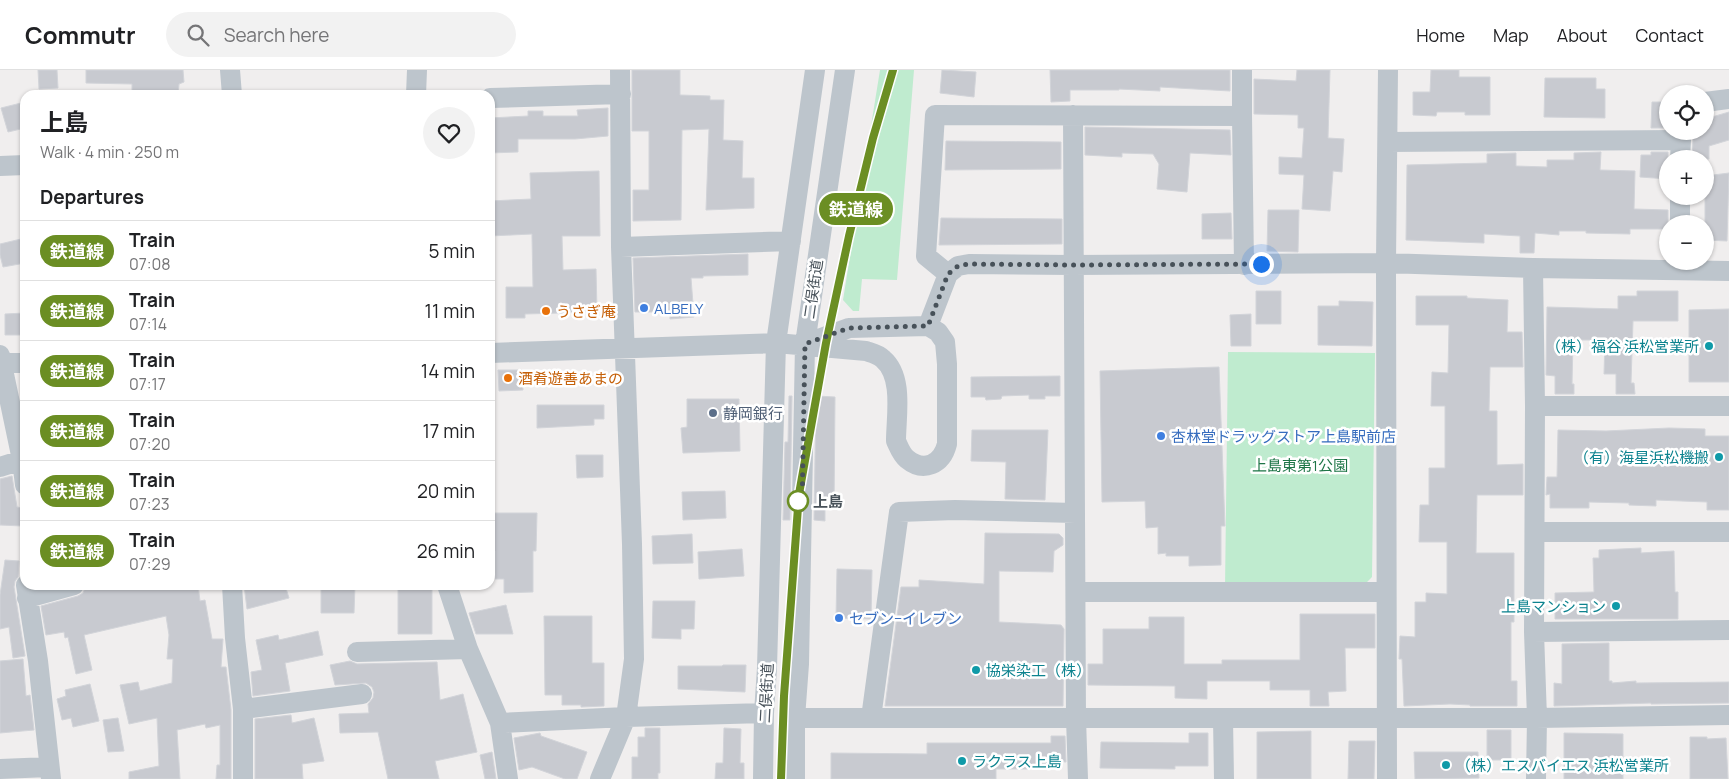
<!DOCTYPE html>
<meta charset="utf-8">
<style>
:root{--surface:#fff;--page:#f2f2f2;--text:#202124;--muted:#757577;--line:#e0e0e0}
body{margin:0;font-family:Manrope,"Noto Sans JP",sans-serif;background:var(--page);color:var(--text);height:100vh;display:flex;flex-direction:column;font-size:19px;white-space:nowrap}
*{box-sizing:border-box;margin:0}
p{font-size:16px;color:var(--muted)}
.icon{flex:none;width:28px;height:28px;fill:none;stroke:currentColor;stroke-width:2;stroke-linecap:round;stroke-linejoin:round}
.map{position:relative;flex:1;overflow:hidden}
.details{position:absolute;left:20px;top:20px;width:475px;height:500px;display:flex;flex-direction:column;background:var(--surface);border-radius:15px;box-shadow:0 1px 4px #0004}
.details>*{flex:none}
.badge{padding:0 10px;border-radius:16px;font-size:18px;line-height:32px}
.buttons{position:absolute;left:1659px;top:15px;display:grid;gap:10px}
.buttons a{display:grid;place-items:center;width:55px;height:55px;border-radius:50%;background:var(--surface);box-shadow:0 1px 4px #0004;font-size:25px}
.you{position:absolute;width:25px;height:25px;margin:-12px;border:4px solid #fff;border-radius:50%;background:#1a73e8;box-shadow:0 0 0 8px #1a73e833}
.map>.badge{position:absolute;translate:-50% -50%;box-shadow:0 0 0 2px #fff}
h2{padding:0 20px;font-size:19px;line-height:45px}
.round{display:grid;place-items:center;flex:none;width:52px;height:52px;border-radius:26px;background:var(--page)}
.headline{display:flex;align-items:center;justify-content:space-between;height:85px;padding:0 20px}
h1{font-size:24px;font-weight:700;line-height:38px}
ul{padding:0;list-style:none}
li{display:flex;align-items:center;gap:15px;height:60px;padding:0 20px;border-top:1px solid var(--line)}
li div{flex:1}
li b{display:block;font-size:19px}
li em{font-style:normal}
li .badge{min-width:55px;font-weight:700;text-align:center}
header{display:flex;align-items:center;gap:30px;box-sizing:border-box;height:70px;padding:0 25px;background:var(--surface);border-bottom:1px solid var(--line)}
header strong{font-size:24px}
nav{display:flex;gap:28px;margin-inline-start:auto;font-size:18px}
.search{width:350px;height:45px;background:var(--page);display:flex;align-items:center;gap:12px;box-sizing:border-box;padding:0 18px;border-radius:28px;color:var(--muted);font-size:19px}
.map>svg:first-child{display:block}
.green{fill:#bfebcf}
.building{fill:#c8cad0;stroke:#d2d4d9}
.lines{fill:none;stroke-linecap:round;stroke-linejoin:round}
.minor{stroke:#bdc5cc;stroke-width:20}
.rail-casing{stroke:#b0b3b7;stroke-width:5.5}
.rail{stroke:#fff;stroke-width:4;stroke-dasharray:11;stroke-linecap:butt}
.line-casing{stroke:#fff;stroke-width:11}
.line{stroke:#6b8e23;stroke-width:8}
.walk{stroke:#475159;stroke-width:5;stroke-dasharray:0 9}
.shop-dot{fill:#3f7fe0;stroke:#fff;stroke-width:2}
.food-dot{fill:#e8710a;stroke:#fff;stroke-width:2}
.culture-dot{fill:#0f9aa8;stroke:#fff;stroke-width:2}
.service-dot{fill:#5c6f8a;stroke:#fff;stroke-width:2}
.stop-dot{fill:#fff;stroke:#6b8e23;stroke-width:2.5}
.labels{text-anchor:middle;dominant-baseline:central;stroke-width:5;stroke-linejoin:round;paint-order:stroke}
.street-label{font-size:15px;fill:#475159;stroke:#fff}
.shop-label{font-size:15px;fill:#366cbe;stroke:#fff;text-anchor:start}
.food-label{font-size:15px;fill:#c56008;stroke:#fff;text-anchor:start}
.culture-label{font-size:15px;fill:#0d838f;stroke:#fff;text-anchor:end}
.service-label{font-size:15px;fill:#4e5e75;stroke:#fff;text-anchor:start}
.park-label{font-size:15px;fill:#1e7547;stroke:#fff}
.stop-label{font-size:15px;font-weight:bold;fill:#475159;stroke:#fff;text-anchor:start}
</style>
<header>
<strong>Commutr</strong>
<div class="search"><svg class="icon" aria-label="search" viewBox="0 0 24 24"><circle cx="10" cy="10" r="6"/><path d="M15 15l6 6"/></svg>Search here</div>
<nav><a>Home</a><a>Map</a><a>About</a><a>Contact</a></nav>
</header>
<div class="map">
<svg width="1729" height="709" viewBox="0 0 1729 709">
<rect width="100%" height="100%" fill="#f0eeee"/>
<!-- green -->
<path class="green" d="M880 0H914L897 210 862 209 859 241H853L843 230Z
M1228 282 1375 283 1372 507 1360 519 1225 518Z"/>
<!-- building -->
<path class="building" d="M38 0H57L58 18 39 19Z
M86 0H183L184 12 179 14 178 25H132V14L86 13Z
M632 0H680V25L710 26V30H724L723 70 743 71 742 108H754V138L706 140 709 59 682 60 681 150 633 151V120H649V61H632Z
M942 0 976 2 974 27 940 23Z
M1050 0H1230V21L1160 17V21L1119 19V20H1070V31L1051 32Z
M1297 0H1330L1328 68 1344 69 1342 102 1333 101 1330 141 1302 139 1304 105 1279 104V87L1302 88 1304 58H1298V45L1254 44V9L1296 11Z
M1431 0H1459V7H1490V45H1465V42H1437L1436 46 1413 45V22H1430Z
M1545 8H1596V19H1605V48L1544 47Z
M25 32V58L8 62 1 38Z
M1652 32H1668V58H1651Z
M608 38V66L575 69H518V82L490 83V48L528 46V41H543V46H578L577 40Z
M1729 42V70L1709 76V89H1692L1693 70 1689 61H1705V49Z
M1085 57 1230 60 1231 85 1190 83 1187 122 1157 119 1159 94 1153 84 1122 83V87L1085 85Z
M946 71 1061 72V99L945 100Z
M1601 82 1600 100 1635 101 1634 139 1668 140V159H1630V164L1586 163V161H1559V165L1535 163 1534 183H1520V166L1484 164V173L1406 170 1407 95 1487 93V84L1516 83V96L1547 97V90H1574V83Z
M1651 82H1668V109L1640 107 1641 85H1651Z
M599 101 600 166H562L563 200 596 199 597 242 525 244V248H506V217H533L532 167V164L490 166V131L531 129 530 103Z
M1729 103 1727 171 1705 170V106Z
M1268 140H1299L1298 182 1267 181Z
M1231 143 1232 169H1202V144Z
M941 148 1062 149V174L939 175Z
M25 168V193L3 197 0 185V174Z
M748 184V205L703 206V208H691L694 247 670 249V242H635L633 188Z
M1256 221H1281V254H1256Z
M1637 221H1678V251H1633L1631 313H1634L1635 324H1616V304H1604L1605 270H1573L1572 314H1574V324H1555V306L1546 305 1547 237 1618 239V226H1637Z
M1416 226H1467V228L1508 230 1507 262H1522L1523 297H1490L1489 341H1497V395L1523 394V425H1477L1476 483H1514V552H1511V611H1517V636H1470V635L1450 634 1404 636 1402 589H1399L1400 566 1415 567V532H1426V523L1447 524V472H1419L1420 435H1429V398H1445V336H1431L1432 302 1448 303 1449 255H1416Z
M1339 231 1373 232 1372 276 1318 275V236H1339Z
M1729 239V312H1689V240Z
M25 243V265H5V244Z
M1251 244V276H1231L1230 245Z
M1219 297 1225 456H1221V495L1189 496V486H1166V483L1158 484V457L1146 458 1145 431 1102 432 1100 301Z
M498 300H522L523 320 499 321Z
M1060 306V326H1045V329H1029V325L1002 326 1001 329 986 330 985 327H971V307Z
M789 326H792L790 450H783L785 372H788Z
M816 326 835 327 834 439H825V451L814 450Z
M687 329H739L740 381 683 383 681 358 687 357Z
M537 335H604V349H594V355L537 358Z
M1669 358 1705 359V366H1729V440H1707V432L1656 430V436L1629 435V433L1589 432V438H1550V424L1546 425 1547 407H1557L1558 360 1606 361Z
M972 360H1048L1045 430 1005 429 1006 392 971 391Z
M576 385H603V407L577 408Z
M12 406 17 437 23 438 22 456 0 455V409Z
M725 421 726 448 683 450 682 422Z
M490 443H537L536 481H533V522L504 523V509H495V481H490Z
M985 463 1059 464 1063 468V475L1054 481 1053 502 999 501V552L1061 555 1064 559 1063 636H885L901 517H919V510L984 514Z
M692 464 693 493 653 494 652 466Z
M1641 478V483L1674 481 1675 522H1678V549H1555V523L1594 522 1593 488H1599V480Z
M742 479 744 506 699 509 698 482Z
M5 490 19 491 18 507 15 511 14 517 25 586 13 588 9 557 0 559V525Z
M837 499 872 500 871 549 836 548Z
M86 515H198L200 531 205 530 212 569H223L221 597H226L231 640V709H216L217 695H220V655L206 658 205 654 177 660 180 709H129V702L159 696 157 648 129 654 120 615 138 612 140 621 172 613 173 589H167L169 565 166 546 84 565 92 600 76 604 68 567 65 568 64 562 46 565 41 536 78 526 83 523Z
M244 515H285L289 528 247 539Z
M321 515H355L354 543H321Z
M398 515H432V564H398Z
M653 531H695L694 559H681V569L652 568Z
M506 535 513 564H476L469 543Z
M1300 544H1375V578H1345L1346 621 1328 622 1329 636H1310V620H1270V611H1207V629L1175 628V616L1088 615V594H1103V559H1149V547H1184V594H1222V590H1300Z
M544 546H592V593H604V636L581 637V635H562V625H545Z
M318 561 323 585 285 593 290 621 253 626 251 602 262 600 256 570 278 565 279 570Z
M1609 573V611H1612V613L1636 611V613L1729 612V633L1651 634V633L1554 636V613L1562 614V574Z
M23 589 26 626 30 625 34 660 0 663V591Z
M350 591 357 594 437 592 440 630 463 624 477 682 435 691 439 709H388L378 662 340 663 339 644 369 643 368 634 373 628 374 622 372 617 366 613 335 615 330 595Z
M723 595H746L745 622 678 619V596H722Z
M90 614 99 651 73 657 71 648 62 650 57 629 66 626 65 620Z
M291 645 292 653 314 648 324 691 302 694 303 709H255V649Z
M118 648 124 681 108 682 103 650Z
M645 658H660V703H658V709H632V687H638V667H645Z
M724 658 741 659 740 693H744V709H715L716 693H723Z
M1487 660H1511V690H1487Z
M1311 661V709H1257V662Z
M540 663 541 666 587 682 577 709H565L532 697 519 700 514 668Z
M1189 663H1208V696H1175V699L1100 698 1101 672 1189 673Z
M1564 663 1623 664V709H1564Z
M1051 666H1065L1066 692 1048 691V699H996V709H831V683L927 684V673H1051Z
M1690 667H1707V669L1726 668 1728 709H1690Z
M1349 671H1375L1374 709H1348Z
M492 682 496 709H485L480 685Z
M1414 682H1478L1479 708 1415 709Z"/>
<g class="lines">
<!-- minor -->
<path class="minor" d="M230 0 232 25
M1242 0V46
M416 25 417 0
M490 28 621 24
M1705 32 1729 29
M1073 45 1076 648 1078 709
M1388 72 1681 70 1680 89
M0 96 25 95
M1680 154V126
M621 177 791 171
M1533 198 1535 336 1534 562 1537 648 1536 709
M948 204 926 186 935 45 1242 46 1244 195
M928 256 948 204 958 196 969 194 1073 195 1386 193 1533 198 1729 201
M490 283 776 273 866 281C872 283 878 284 883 289 904 307 896 346 896 371 899 377 901 384 907 389 924 403 942 394 947 374V294L945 272 938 262 928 256 849 258 805 274
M0 285 22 390 25 415
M0 293H25
M1535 336H1729
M0 397 22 390
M1535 462H1729
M26 515 38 591 51 709
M232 515 235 568 243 639V709
M447 515 468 579 500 653 508 709
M1076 522H1386
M27 528 74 515
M1534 562 1729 560
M357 582 468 579
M243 639 362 624
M795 648H871L899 442 955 440 1075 443
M871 648H1537L1729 645
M1223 648 1224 709
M500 653 626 647 764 643
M0 699 49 697
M600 709 626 647 634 589 632 474 621 177 620 0
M763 709 764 643 767 598 776 273 815 0
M795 709V648L799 594 805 274 845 0
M1387 709 1386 193 1388 0"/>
<!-- rail casing -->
<g class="rail-casing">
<path id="rail" d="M781 709 784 626 799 424 826 273 849 166 873 68 893 0"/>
</g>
<!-- rail -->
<use href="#rail" class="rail"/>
</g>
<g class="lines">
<!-- line casing -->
<g class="line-casing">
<path id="line" d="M781 709 784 626 799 424 826 273 849 166 873 68 893 0"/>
</g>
<!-- line -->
<use href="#line" class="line"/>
<!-- walk -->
<path class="walk" d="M798 431 802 440 805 274 849 258 928 256 948 204 958 196 969 194 1073 195 1261 194"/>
</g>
<!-- markers -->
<g class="shop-dot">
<circle cx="644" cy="238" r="5"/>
<circle cx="1161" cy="366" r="5"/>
<circle cx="839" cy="548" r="5"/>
</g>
<g class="food-dot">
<circle cx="546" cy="241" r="5"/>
<circle cx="508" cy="308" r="5"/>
</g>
<g class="culture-dot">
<circle cx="1709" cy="276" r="5"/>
<circle cx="1719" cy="387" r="5"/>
<circle cx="1616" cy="536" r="5"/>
<circle cx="976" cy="600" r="5"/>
<circle cx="962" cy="691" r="5"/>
<circle cx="1446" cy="695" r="5"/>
</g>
<circle class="service-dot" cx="713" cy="343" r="5"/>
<circle class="stop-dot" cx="798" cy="431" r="10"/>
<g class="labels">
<!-- street labels -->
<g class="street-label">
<text transform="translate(813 219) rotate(-82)">二俣街道</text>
<text transform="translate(766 623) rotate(-87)">二俣街道</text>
</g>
<!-- shop labels -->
<g class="shop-label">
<text x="654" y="238">ALBELY</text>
<text x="1171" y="366">杏林堂ドラッグストア上島駅前店</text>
<text x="849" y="548">セブン−イレブン</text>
</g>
<!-- food labels -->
<g class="food-label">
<text x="556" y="241">うさぎ庵</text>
<text x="518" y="308">酒肴遊善あまの</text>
</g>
<!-- culture labels -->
<g class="culture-label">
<text x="1699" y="276">（株）福谷 浜松営業所</text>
<text x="1709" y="387">（有）海星浜松機搬</text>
<text x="1606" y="536">上島マンション</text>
<text x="986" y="600" text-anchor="start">協栄染工（株）</text>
<text x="972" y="691" text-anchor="start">ラクラス上島</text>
<text x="1456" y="695" text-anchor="start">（株）エスバイエス 浜松営業所</text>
</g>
<!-- service labels -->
<g class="service-label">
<text x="723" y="343">静岡銀行</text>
</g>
<!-- park labels -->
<g class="park-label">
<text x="1300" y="395">上島東第1公園</text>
</g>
<!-- stop labels -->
<g class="stop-label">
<text x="813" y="431">上島</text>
</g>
</g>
</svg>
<div class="buttons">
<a><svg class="icon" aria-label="locate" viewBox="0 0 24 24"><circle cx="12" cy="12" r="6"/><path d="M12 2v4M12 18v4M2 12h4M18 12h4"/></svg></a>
<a>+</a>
<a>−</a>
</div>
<div class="you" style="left:1261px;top:194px"></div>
<b class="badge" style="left:856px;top:139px;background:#6b8e23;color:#fff">鉄道線</b>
<section class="details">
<div class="headline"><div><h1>上島</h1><p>Walk · 4 min · 250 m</p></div><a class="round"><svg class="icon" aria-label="heart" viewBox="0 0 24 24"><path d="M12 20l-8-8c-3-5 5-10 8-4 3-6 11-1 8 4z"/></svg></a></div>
<h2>Departures</h2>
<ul>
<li><span class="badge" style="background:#6b8e23;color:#fff">鉄道線</span><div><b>Train</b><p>07:08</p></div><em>5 min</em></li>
<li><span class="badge" style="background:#6b8e23;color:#fff">鉄道線</span><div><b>Train</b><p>07:14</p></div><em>11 min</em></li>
<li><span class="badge" style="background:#6b8e23;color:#fff">鉄道線</span><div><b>Train</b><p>07:17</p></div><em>14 min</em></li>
<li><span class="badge" style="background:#6b8e23;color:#fff">鉄道線</span><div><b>Train</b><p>07:20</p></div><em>17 min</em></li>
<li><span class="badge" style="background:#6b8e23;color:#fff">鉄道線</span><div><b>Train</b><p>07:23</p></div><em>20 min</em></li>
<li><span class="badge" style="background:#6b8e23;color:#fff">鉄道線</span><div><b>Train</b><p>07:29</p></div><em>26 min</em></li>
</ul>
</section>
</div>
